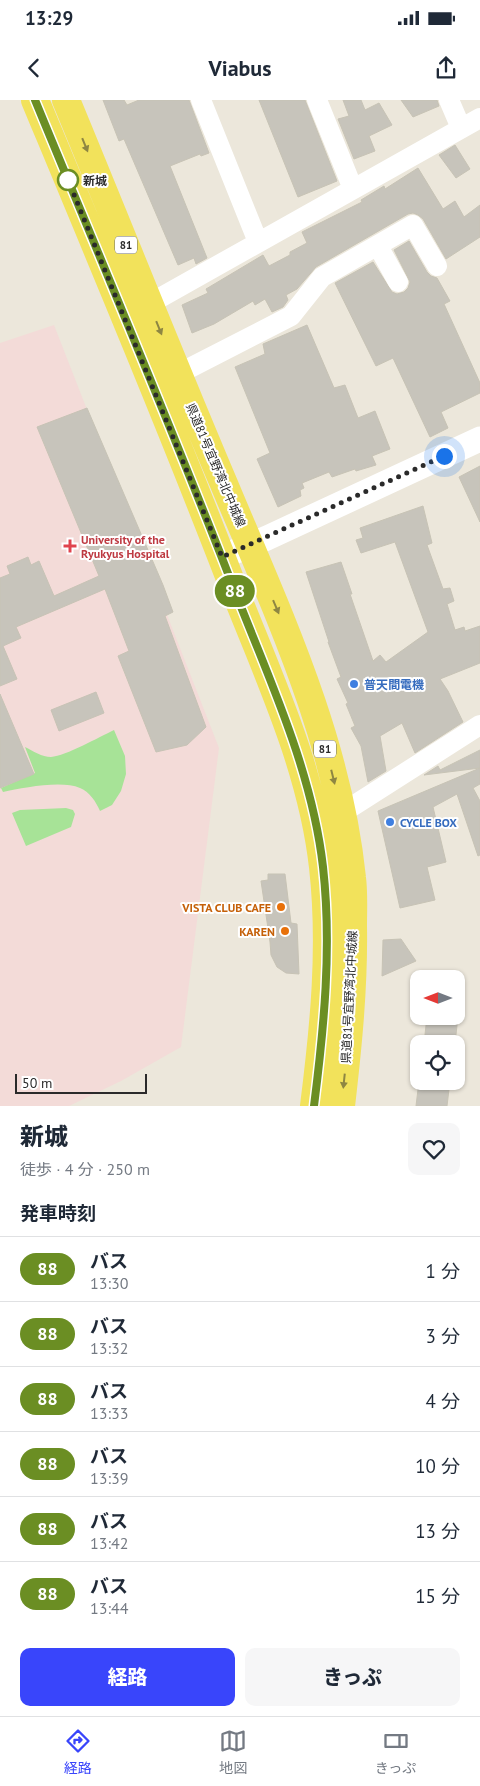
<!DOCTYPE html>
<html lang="ja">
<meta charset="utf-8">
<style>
:root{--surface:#fff;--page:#f6f6f7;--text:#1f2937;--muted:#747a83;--line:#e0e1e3;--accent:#3945fb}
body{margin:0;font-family:"PT Sans","Noto Sans JP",sans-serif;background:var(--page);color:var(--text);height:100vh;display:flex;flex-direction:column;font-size:19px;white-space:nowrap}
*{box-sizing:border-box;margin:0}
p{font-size:16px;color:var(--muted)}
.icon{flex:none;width:28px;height:28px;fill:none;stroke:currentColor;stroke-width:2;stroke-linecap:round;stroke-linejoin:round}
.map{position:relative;height:1006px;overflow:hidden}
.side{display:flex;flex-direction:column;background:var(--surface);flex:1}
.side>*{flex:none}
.badge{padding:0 10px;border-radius:16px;font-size:18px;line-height:32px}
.needle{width:32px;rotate:270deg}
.tools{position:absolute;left:410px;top:870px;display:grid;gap:10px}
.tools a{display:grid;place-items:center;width:55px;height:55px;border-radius:10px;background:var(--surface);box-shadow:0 1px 4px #0004;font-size:25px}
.scale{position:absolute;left:15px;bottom:12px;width:132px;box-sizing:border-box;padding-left:5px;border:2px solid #2a2a2a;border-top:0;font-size:14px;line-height:18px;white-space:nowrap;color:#2a2a2a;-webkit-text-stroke:4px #fff;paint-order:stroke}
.you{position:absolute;width:25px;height:25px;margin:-12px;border:4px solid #fff;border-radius:50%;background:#1a73e8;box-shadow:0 0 0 8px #1a73e833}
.map>.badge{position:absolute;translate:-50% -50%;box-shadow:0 0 0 2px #fff}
h2{padding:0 20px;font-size:19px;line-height:45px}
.round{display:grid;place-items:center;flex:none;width:52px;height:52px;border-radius:10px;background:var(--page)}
.overview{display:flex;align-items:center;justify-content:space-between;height:85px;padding:0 20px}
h1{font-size:24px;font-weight:800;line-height:38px}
.action{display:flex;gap:10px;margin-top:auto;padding:10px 20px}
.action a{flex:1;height:58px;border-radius:10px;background:var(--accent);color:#fff;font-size:20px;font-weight:800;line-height:58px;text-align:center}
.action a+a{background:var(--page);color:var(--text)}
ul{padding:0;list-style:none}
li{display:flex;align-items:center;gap:15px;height:65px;padding:0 20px;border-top:1px solid var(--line)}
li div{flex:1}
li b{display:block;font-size:19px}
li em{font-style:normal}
li .badge{min-width:55px;font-weight:700;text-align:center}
.status{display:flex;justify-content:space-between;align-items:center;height:35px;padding:0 25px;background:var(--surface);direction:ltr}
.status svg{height:14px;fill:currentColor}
header{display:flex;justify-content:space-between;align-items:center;height:65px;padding:0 20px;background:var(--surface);font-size:22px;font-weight:800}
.dock{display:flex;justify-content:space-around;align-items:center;height:70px;border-top:1px solid var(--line);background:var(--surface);font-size:14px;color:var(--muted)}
.dock a{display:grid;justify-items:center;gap:2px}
.dock .active{color:var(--accent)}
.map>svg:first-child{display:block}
.medical{fill:#f3dbd8}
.green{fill:#a7e397}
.building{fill:#c7c4bb;stroke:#c7c3b5}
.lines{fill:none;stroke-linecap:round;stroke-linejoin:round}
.minor{stroke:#fff;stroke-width:20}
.tertiary{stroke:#fff;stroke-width:25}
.primary{stroke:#f2e25b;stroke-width:28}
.oneway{fill:#8e8642}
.line-casing{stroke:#fff;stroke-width:11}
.line{stroke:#6b8e23;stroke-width:8}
.walk{stroke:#2a2a2a;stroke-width:5;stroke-dasharray:0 9}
.stop-dot{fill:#fff;stroke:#6b8e23;stroke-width:2.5}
.health-dot{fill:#e0444e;stroke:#fff;stroke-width:2}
.shop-dot{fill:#3f7fe0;stroke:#fff;stroke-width:2}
.food-dot{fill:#e8710a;stroke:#fff;stroke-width:2}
.labels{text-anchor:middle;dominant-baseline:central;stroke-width:4;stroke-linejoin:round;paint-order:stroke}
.shield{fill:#fff;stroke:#6a6a6a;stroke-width:1}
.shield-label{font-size:11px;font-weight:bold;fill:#2a2a2a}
.stop-label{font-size:12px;font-weight:bold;fill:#2a2a2a;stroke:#fff;text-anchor:start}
.street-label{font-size:12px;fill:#2a2a2a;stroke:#fff}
.health-label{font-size:12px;font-weight:bold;fill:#be3a42;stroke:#fff;text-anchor:start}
.shop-label{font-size:12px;font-weight:bold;fill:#366cbe;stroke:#fff;text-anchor:start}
.food-label{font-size:12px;font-weight:bold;fill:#c56008;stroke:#fff;text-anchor:end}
</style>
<div class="status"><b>13:29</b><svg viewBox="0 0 49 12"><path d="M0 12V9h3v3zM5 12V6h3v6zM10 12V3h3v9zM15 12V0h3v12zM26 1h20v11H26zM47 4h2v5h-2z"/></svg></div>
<header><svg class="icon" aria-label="back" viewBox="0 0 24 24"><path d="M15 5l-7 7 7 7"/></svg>Viabus<svg class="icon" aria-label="share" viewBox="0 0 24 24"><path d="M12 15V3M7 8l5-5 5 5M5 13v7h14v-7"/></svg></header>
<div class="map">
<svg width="480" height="1006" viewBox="0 0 480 1006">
<rect width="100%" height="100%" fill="#ece7db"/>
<!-- medical -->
<path class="medical" d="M54 225 219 648 181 947 121 981 69 1006H0V243Z"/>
<!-- green -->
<path class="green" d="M114 630 125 656 126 674 121 691 112 705 100 711C96 702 90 692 80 688 61 680 23 688 3 692L1 688 35 673 25 647C33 651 42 657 51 657 66 656 99 637 114 630Z
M66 708 73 710 75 714 71 727 26 746 12 713 20 710Z"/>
<!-- building -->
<path class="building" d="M103 0H124L127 5 139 0H189L209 53 201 56 200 54 170 66 207 158 196 164 194 158 178 165 124 39 119 41Z
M259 0H305L337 81 298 97Z
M343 0H361L365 10 379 3 392 25 369 36 375 51 354 59 338 19 349 16Z
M401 0H437L439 6 413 17Z
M455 45 470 69 456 78 439 55Z
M418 68 443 109 455 101 464 117 480 105V137L446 159 423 119 418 115 413 113 408 114 316 167 297 189 286 195 288 200 283 207 272 212 265 199 255 205 253 201 214 224 192 233 182 205 208 193 206 189 263 155 269 166 290 155V152L307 143 302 132 362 102 361 100 384 86 385 89Z
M409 141 427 172 431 176 437 178 450 201 444 204 480 283V293L441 312 448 328 430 337 393 258 376 266 335 183 373 162 392 192 397 194 404 192 408 188 410 182 394 150Z
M307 225 334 288 345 285 358 318 375 311 390 349 372 356 376 365 356 371 355 369 332 377 329 372 302 383 304 388 300 390 301 396 278 407 257 359 270 353 235 267 265 254 263 244Z
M87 308 163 485 173 512 165 516 206 627 187 645 156 652 118 556 129 551 105 489 16 527 21 538 3 546 17 579 0 586V478L10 474 7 466 28 457 31 465 39 461 54 496 99 476 37 327Z
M480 366V422L459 377Z
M423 406 432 443 427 445 443 489 450 488 454 501 447 504 455 530 464 527 465 531 480 526V563L440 579 448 591 463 622 415 653 402 623 380 636 386 671 368 682 361 646 351 628 355 626 346 604 348 603 337 579 341 577 328 542H329L306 472 341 462 352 494H350L373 561 380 555 386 562 428 532 395 442 361 453 356 440 363 438 360 428Z
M96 592 104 613 59 631 51 610Z
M0 594 34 674 0 688Z
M480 650V668L424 675 438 666 440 670Z
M480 668V684L473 688 480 701V755L478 756 457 694 433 707 446 762 427 767 435 800 400 808 378 711Z
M268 774H285L291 823 297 824 299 874 286 873 277 867 271 855 270 842 261 781 268 780Z
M401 839 416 861 382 876 383 840Z
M427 916H458L455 944H424Z
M419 981H450L447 1006H416Z"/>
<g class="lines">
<!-- minor -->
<path class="minor" d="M201 0 258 142
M317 0 353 89
M449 0 461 28
M378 146 398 182
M149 204 480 18
M178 274 291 216 322 177 413 125 437 166
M342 713 480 625"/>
<!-- tertiary -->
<path class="tertiary" d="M222 457 267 438 480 339"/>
<!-- primary -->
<path class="primary" d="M35 0C102 161 169 321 232 484 268 575 312 668 323 767 332 847 324 927 314 1006
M66 0C119 128 170 257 224 384 277 511 338 639 352 778 354 793 353 810 353 826 354 886 348 946 341 1006"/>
</g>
<!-- one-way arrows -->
<defs><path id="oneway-solid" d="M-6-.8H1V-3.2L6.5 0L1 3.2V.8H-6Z" transform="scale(1.25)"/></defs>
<g class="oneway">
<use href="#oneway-solid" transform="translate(85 45) rotate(68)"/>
<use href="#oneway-solid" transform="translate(159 228) rotate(68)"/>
<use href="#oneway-solid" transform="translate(276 507) rotate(67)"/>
<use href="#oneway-solid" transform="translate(333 677) rotate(76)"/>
<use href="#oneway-solid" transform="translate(344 981) rotate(96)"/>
</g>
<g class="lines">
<!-- line casing -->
<g class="line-casing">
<path id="line" d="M35 0C102 163 171 325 234 489 269 579 312 670 323 767 332 847 324 927 314 1006"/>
</g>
<!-- line -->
<use href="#line" class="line"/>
<!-- walk -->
<path class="walk" d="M68 80 66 75 222 457 444 356"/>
</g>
<!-- markers -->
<circle class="stop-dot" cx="68" cy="80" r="10"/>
<path class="health-dot" d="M67.5 438.5h5v5h5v5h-5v5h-5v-5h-5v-5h5z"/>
<g class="shop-dot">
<circle cx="354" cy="584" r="5"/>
<circle cx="390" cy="722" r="5"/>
</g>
<g class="food-dot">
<circle cx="281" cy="807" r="5"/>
<circle cx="285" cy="831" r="5"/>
</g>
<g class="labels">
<!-- shield labels -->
<g class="shield">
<rect x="115" y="136.5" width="22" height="17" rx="4"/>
<rect x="314" y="640.5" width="22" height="17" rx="4"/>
</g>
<g class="shield-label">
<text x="126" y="145">81</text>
<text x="325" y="649">81</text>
</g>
<!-- stop labels -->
<g class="stop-label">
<text x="83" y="80">新城</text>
</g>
<!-- street labels -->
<g class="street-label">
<text transform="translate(216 365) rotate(67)">県道81号宜野湾北中城線</text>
<text transform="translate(349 897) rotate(-87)">県道81号宜野湾北中城線</text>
</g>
<!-- health labels -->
<g class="health-label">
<text x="81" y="439">University of the<tspan x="81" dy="14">Ryukyus Hospital</tspan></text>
</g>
<!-- shop labels -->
<g class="shop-label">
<text x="364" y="584">普天間電機</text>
<text x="400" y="722">CYCLE BOX</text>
</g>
<!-- food labels -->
<g class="food-label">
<text x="271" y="807">VISTA CLUB CAFE</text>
<text x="275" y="831">KAREN</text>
</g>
</g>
</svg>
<div class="tools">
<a><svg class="needle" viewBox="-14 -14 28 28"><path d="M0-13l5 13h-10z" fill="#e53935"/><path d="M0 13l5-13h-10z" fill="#747a83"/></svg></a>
<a><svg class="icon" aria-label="locate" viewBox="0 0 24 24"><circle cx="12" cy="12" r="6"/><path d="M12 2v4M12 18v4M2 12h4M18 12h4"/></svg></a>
</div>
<div class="scale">50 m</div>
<div class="you" style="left:444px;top:356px"></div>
<b class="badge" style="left:235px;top:491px;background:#6b8e23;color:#fff">88</b>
</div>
<section class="side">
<div class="overview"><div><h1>新城</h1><p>徒歩 · 4 分 · 250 m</p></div><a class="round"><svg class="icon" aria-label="heart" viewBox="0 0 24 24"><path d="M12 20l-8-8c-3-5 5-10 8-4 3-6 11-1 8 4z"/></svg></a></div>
<h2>発車時刻</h2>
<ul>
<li><span class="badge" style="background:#6b8e23;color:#fff">88</span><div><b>バス</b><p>13:30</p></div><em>1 分</em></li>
<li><span class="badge" style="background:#6b8e23;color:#fff">88</span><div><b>バス</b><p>13:32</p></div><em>3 分</em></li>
<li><span class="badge" style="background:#6b8e23;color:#fff">88</span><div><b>バス</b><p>13:33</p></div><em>4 分</em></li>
<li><span class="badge" style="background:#6b8e23;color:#fff">88</span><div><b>バス</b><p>13:39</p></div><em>10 分</em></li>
<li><span class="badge" style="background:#6b8e23;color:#fff">88</span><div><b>バス</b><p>13:42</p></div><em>13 分</em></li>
<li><span class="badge" style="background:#6b8e23;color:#fff">88</span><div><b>バス</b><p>13:44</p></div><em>15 分</em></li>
</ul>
<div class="action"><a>経路</a><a>きっぷ</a></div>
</section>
<nav class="dock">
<a class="active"><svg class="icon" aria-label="directions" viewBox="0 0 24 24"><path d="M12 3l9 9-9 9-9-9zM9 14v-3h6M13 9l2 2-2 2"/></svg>経路</a>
<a><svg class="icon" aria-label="map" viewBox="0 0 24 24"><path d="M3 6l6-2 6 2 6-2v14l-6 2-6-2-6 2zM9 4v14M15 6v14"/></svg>地図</a>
<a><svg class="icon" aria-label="tickets" viewBox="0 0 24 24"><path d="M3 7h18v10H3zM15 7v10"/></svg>きっぷ</a>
</nav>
